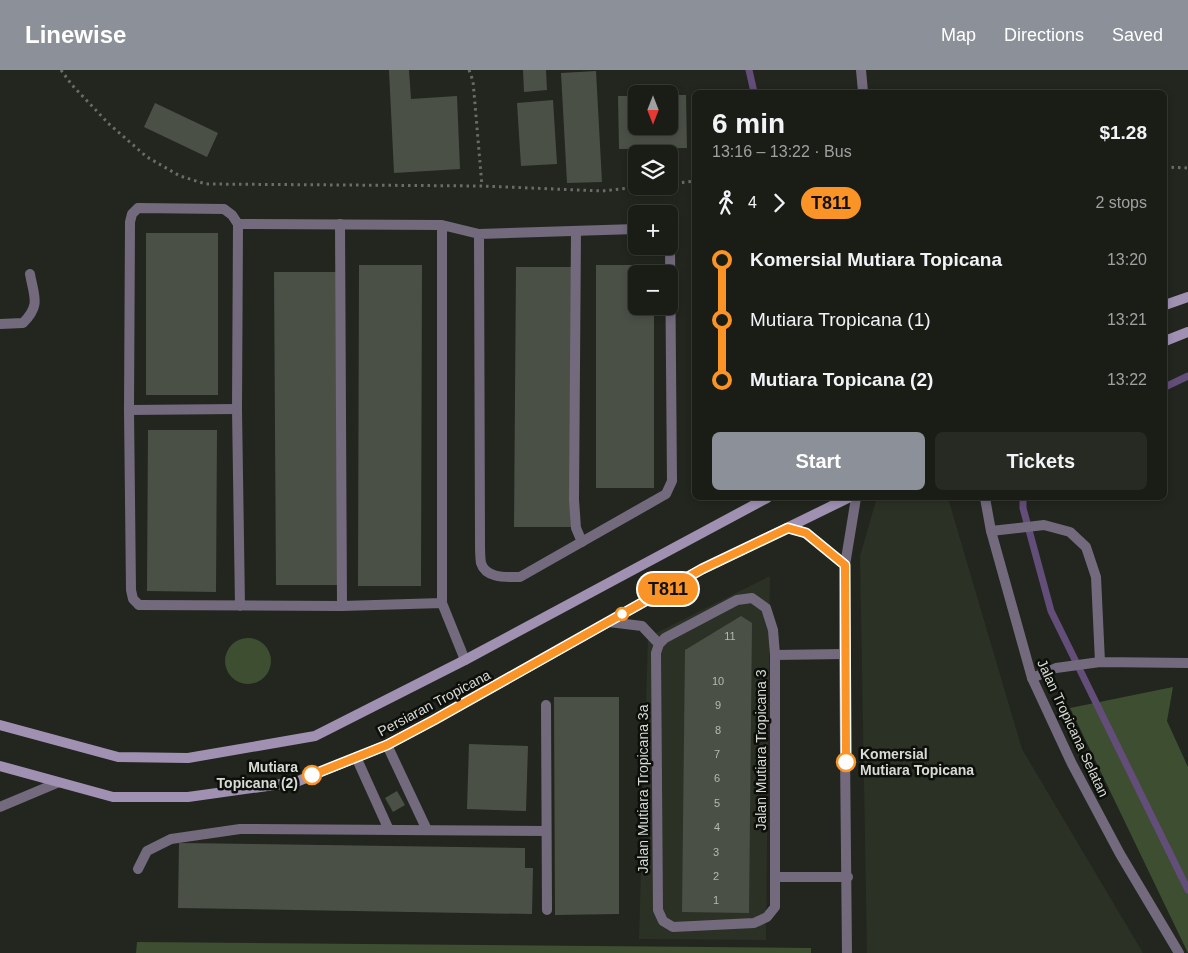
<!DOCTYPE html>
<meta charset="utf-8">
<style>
:root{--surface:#1a1c16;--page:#272923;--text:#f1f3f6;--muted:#9fa1a1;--line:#383a35;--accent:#8c9099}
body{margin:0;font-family:Arial,sans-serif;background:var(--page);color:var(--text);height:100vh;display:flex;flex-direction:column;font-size:19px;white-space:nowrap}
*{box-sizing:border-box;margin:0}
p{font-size:16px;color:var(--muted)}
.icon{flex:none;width:28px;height:28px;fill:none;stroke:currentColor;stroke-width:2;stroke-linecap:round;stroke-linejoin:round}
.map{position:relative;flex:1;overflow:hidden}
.panel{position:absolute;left:692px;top:20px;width:475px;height:410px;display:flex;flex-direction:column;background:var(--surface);border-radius:8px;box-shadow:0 2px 8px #0003,0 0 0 1px var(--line)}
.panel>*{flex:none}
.badge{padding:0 10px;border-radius:16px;font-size:18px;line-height:32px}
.needle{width:32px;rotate:180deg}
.buttons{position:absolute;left:628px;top:15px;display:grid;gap:10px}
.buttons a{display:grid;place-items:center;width:50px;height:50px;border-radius:8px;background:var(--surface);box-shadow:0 2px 8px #0003,0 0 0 1px var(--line);font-size:25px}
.map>.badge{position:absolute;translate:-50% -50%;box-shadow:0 0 0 2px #fff}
.legs{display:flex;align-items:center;gap:8px;height:55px;padding:0 20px;font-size:16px}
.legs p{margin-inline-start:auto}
.summary{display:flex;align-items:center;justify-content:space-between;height:85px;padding:0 20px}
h1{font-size:28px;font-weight:600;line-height:38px}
.cta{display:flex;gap:10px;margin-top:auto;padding:10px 20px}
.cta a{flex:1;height:58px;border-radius:8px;background:var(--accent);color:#fff;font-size:20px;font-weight:600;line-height:58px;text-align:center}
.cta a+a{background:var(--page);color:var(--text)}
ul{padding:0 20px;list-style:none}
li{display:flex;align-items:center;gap:18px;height:60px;font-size:19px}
li i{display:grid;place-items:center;width:8px;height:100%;margin:0 6px;background:currentColor}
li i::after{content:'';width:12px;height:12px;margin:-6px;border:4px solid;border-radius:50%;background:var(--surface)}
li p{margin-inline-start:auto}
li:first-child i{background:linear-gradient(#0000 50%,currentColor 0)}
li:last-child i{background:linear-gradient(currentColor 50%,#0000 0)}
header{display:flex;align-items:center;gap:30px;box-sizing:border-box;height:70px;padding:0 25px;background:var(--accent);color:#fff}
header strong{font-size:24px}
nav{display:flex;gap:28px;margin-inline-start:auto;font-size:18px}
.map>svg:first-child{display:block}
.built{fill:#2b3125}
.green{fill:#3e4e31}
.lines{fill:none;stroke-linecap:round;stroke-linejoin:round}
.stream{stroke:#634e7a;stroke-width:7}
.building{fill:#4b5047}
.path{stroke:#6a6d67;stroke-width:3;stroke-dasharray:2.5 4;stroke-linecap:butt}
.service{stroke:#736a7e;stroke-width:10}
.minor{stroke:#736a7e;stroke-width:10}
.tertiary{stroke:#736a7e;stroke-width:10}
.secondary{stroke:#a091b2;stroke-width:10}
.line-1-casing{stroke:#fff;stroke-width:11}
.line-1{stroke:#fa9426;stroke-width:8}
.stop-1-dot{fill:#fff;stroke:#fa9426;stroke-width:2.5}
.labels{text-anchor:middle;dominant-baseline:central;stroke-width:5;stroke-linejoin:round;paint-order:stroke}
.number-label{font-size:11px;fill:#b4b8b2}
.street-label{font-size:14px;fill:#d7dad5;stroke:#0d0f0b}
.stop-label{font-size:14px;font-weight:bold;fill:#d7dad5;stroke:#0d0f0b;text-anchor:start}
</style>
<header>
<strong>Linewise</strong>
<nav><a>Map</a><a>Directions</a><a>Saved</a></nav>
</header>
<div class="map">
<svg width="1188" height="883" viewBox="0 0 1188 883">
<rect width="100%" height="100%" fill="#22261e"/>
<!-- built -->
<path class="built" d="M882 428H948L1022 679 1143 883H867L860 486 876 431Z
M770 506 766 870 639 869 648 567Z"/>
<!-- green -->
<path class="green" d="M225 591a23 23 0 1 1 46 0a23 23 0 1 1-46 0Z
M1173 617 1167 651 1188 697V883L1070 638Z
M137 872 811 878V883H136Z"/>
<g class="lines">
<!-- stream -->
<path class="stream" d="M749 0 754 22
M1165 317 1188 306
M1023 428V438L1051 541 1188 820"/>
</g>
<!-- building -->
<path class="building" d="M389 0H409L411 29 457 26 460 99 394 103Z
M523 0H546L547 20 524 22Z
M596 1 602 112 567 113 561 3Z
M669 25H686L687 78 619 79 618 26H636V56H669Z
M553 30 557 94 521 96 517 33Z
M155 33 218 63 207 87 144 57Z
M146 163H218V325H146Z
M359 195H422L421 516H358Z
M596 195H654V204H636V236H654V418H596Z
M516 197H573L571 457H514Z
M274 202H336L338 515H276Z
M148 360H217L216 522 147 521Z
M741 546 752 553 749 843 682 842 685 580Z
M554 627H619V844L555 845Z
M469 674 528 676 526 741 467 739Z
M397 721 405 735 393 742 385 728Z
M179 773 525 778V798H533L532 844 178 838Z"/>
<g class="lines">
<!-- path -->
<path class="path" d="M61 0 72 15 109 54 147 87 180 106 206 114 482 116 602 121 646 116
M469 0 473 11 482 116
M1165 97 1188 98
M669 114 695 111"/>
<!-- service -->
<path class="service" d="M340 154 342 536
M576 161 574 430 576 458 582 472
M0 254 23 253C41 235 34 227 30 204
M129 340 237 339
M991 461 1044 455 1070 462 1086 477 1096 507 1100 592
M752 528 766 538 773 560 775 585V837L767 847 754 853 673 857 663 851 658 840 656 583 659 574 665 568 737 530Z
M139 535 133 529 131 520 129 340 130 152 132 144 138 138 224 139 232 145 238 154
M609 552 642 556 659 574
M775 585 844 584
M1032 608 1056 598 1100 592 1188 593
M546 635 547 840
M387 675 427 760
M356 687 389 760
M138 799 147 781 171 769 240 759 546 761
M775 807H848"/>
<!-- minor -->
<path class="minor" d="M861 0 863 22
M442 155V533L465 590
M479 164 480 473C480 479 480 487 481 493 486 509 507 507 520 507L666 424 672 411 670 178 669 176
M985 428 991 461 1032 608 1072 694 1120 784 1179 883
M139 535 342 536 442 533
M240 536 237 339 238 154 442 155 479 164 636 159
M0 737 57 713"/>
<!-- tertiary -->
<path class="tertiary" d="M788 458 806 463 845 495
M847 883 844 584 845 495 856 428"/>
<!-- secondary -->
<path class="secondary" d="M1165 235 1188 227
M1165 271 1188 262
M0 655 118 687 188 688 315 666 465 590 767 428
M0 696 113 727H188L296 712 387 675 434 650 703 499 848 428"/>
</g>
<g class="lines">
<!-- line-1 casing -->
<g class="line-1-casing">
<path id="line-1" d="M312 705 387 675 434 650 702 499 788 458 806 463 845 495 846 692"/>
</g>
<!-- line-1 -->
<use href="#line-1" class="line-1"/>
</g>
<!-- markers -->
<g class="stop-1-dot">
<circle cx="622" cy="544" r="6"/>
<circle cx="846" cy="692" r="9"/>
<circle cx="312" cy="705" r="9"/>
</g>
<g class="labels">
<!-- number labels -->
<g class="number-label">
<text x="730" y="566">11</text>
<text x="718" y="611">10</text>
<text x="718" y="635">9</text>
<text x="718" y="660">8</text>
<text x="717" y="684">7</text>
<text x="717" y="708">6</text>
<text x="717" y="733">5</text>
<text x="717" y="757">4</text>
<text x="716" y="782">3</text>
<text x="716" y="806">2</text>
<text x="716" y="830">1</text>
</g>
<!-- street labels -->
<g class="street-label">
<text transform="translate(434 633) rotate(-28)">Persiaran Tropicana</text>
<text transform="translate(1073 658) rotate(65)">Jalan Tropicana Selatan</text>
<text transform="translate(761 680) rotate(-90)">Jalan Mutiara Tropicana 3</text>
<text transform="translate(643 719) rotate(-90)">Jalan Mutiara Tropicana 3a</text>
</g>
<!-- stop labels -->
<g class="stop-label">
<text x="860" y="684">Komersial<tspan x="860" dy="16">Mutiara Topicana</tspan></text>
<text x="298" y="697" text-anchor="end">Mutiara<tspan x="298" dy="16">Topicana (2)</tspan></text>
</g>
</g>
</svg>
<div class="buttons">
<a><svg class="needle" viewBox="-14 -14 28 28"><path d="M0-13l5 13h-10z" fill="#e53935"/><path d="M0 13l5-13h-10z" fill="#9fa1a1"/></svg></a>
<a><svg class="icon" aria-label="layers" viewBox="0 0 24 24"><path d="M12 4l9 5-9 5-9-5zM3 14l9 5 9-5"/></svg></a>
<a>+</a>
<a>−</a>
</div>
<b class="badge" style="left:668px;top:519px;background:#fa9426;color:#111">T811</b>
<section class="panel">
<div class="summary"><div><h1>6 min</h1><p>13:16 – 13:22 · Bus</p></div><b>$1.28</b></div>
<div class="legs"><svg class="icon" aria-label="walk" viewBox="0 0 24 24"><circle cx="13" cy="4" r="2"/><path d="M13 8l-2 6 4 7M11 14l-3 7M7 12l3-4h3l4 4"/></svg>4<svg class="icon" aria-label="forward" viewBox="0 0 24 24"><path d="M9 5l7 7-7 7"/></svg><b class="badge" style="background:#fa9426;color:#111">T811</b><p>2 stops</p></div>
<ul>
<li><i style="color:#fa9426"></i><b>Komersial Mutiara Topicana</b><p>13:20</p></li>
<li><i style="color:#fa9426"></i><span>Mutiara Tropicana (1)</span><p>13:21</p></li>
<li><i style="color:#fa9426"></i><b>Mutiara Topicana (2)</b><p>13:22</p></li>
</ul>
<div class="cta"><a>Start</a><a>Tickets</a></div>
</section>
</div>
